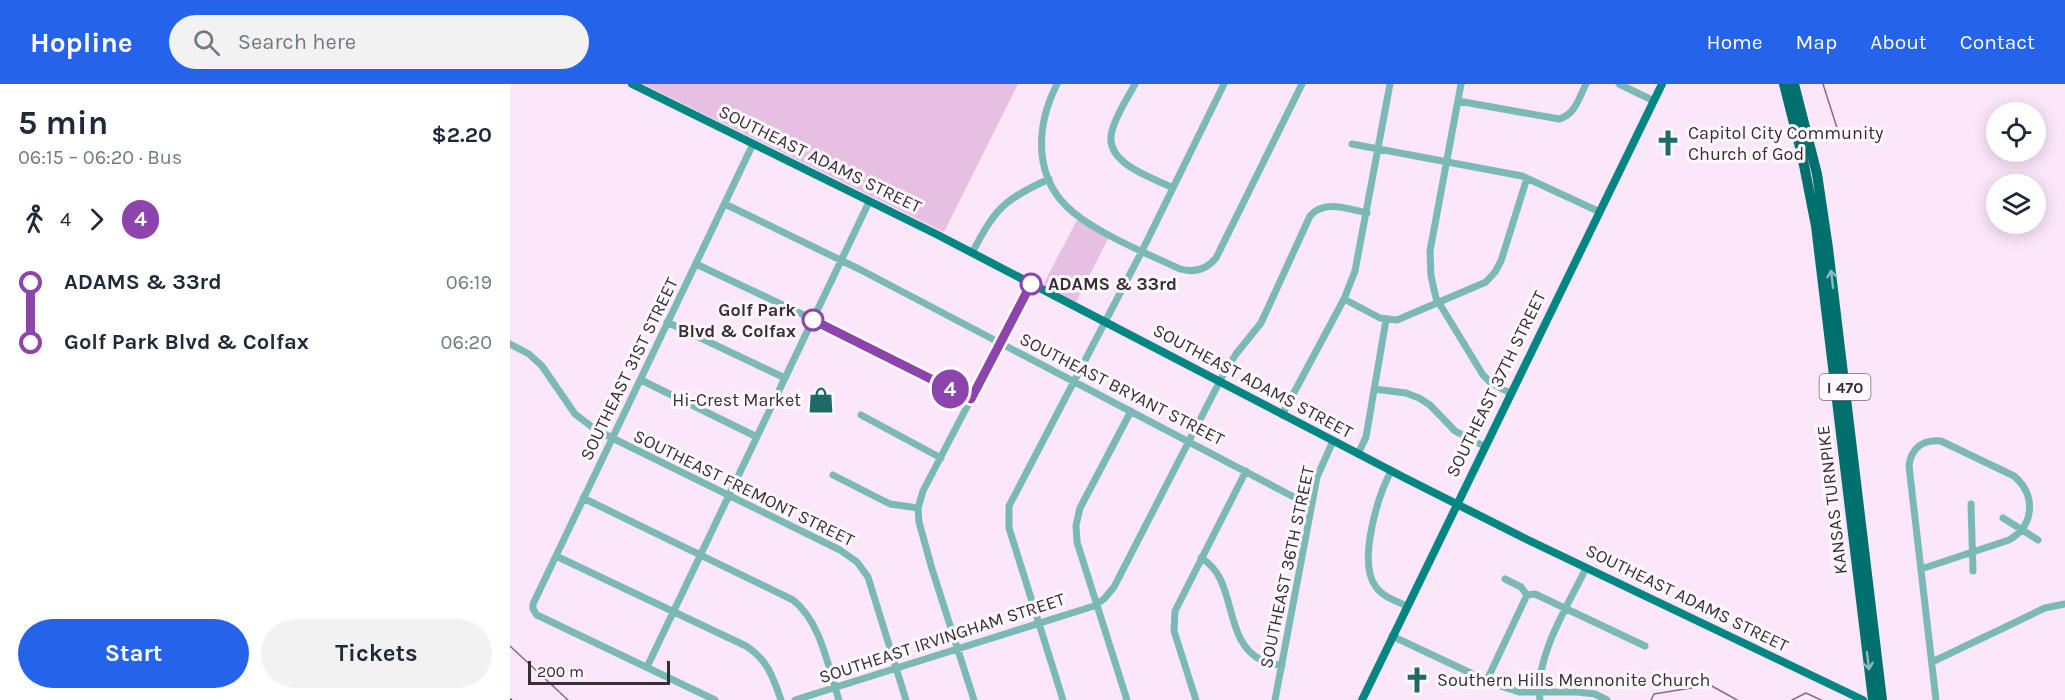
<!DOCTYPE html>
<meta charset="utf-8">
<style>
:root{--surface:#fff;--page:#f2f2f3;--text:#1f2937;--muted:#747a83;--accent:#2563eb}
body{margin:0;font-family:Karla,sans-serif;background:var(--page);color:var(--text);height:100vh;display:flex;flex-direction:column;font-size:22px;white-space:nowrap}
*{box-sizing:border-box;margin:0}
p{font-size:20px;color:var(--muted)}
.icon{flex:none;width:33px;height:33px;fill:none;stroke:currentColor;stroke-width:2;stroke-linecap:round;stroke-linejoin:round}
.map{position:relative;flex:1;overflow:hidden}
.drawer{display:flex;flex-direction:column;background:var(--surface);width:510px}
.drawer>*{flex:none}
.badge{padding:0 12px;border-radius:20px;font-size:21px;line-height:39px}
.buttons{position:absolute;left:1476px;top:18px;display:grid;gap:12px}
.buttons a{display:grid;place-items:center;width:60px;height:60px;border-radius:50%;background:var(--surface);box-shadow:0 3px 15px #0003;font-size:30px}
.scale{position:absolute;left:18px;bottom:15px;width:142px;box-sizing:border-box;padding-left:6px;border:3px solid #382e36;border-top:0;font-size:16px;line-height:21px;white-space:nowrap;color:#382e36;-webkit-text-stroke:4px #fff9fe;paint-order:stroke}
.map>.badge{position:absolute;translate:-50% -50%;box-shadow:0 0 0 3px #fff}
.legs{display:flex;align-items:center;gap:9px;height:66px;padding:0 18px;font-size:20px}
.legs p{margin-inline-start:auto}
.head{display:flex;align-items:center;justify-content:space-between;height:102px;padding:0 18px}
h1{font-size:33px;font-weight:700;line-height:45px}
.cta{display:flex;gap:12px;margin-top:auto;padding:12px 18px}
.cta a{flex:1;height:69px;border-radius:36px;background:var(--accent);color:#fff;font-size:24px;font-weight:700;line-height:69px;text-align:center}
.cta a+a{background:var(--page);color:var(--text)}
ul{padding:0 18px;list-style:none}
li{display:flex;align-items:center;gap:21px;height:60px;font-size:22px}
li i{display:grid;place-items:center;width:9px;height:100%;margin:0 8px;background:currentColor}
li i::after{content:'';width:15px;height:15px;margin:-8px;border:4px solid;border-radius:50%;background:var(--surface)}
li p{margin-inline-start:auto}
li:first-child i{background:linear-gradient(#0000 50%,currentColor 0)}
li:last-child i{background:linear-gradient(currentColor 50%,#0000 0)}
header{display:flex;align-items:center;gap:36px;box-sizing:border-box;height:84px;padding:0 30px;background:var(--accent);color:#fff}
header strong{font-size:28px}
nav{display:flex;gap:33px;margin-inline-start:auto;font-size:21px}
.search{width:420px;height:54px;background:var(--page);display:flex;align-items:center;gap:15px;box-sizing:border-box;padding:0 21px;border-radius:33px;color:var(--muted);font-size:22px}
main{display:flex;flex:1;min-height:0}
.map>svg:first-child{display:block}
.green{fill:#e7bfe2}
.lines{fill:none;stroke-linecap:round;stroke-linejoin:round}
.stream{stroke:#8d6988;stroke-width:1.5}
.minor{stroke:#7bb9b7;stroke-width:7}
.major{stroke:#018684;stroke-width:8}
.highway{stroke:#00706e;stroke-width:10}
.rail{stroke:#4c414a;stroke-width:1.5;stroke-dasharray:12 6;stroke-linecap:butt}
.oneway{stroke:#8cbbbd}
.line-1-casing{stroke:#fff;stroke-width:14}
.line-1{stroke:#8e44ad;stroke-width:9}
.stop-1-dot{fill:#fff;stroke:#8e44ad;stroke-width:3}
.labels{text-anchor:middle;dominant-baseline:central;stroke-width:6;stroke-linejoin:round;paint-order:stroke}
.shield{fill:#fff9fe;stroke:#746b72;stroke-width:1.5}
.shield-label{font-size:16px;font-weight:bold;fill:#382e36}
.poi-label{font-size:18px;fill:#382e36;stroke:#fff9fe;text-anchor:start}
.street-label{font-size:18px;fill:#382e36;stroke:#fff9fe}
.stop-label{font-size:18px;font-weight:bold;fill:#382e36;stroke:#fff9fe;text-anchor:start}
</style>
<header>
<strong>Hopline</strong>
<div class="search"><svg class="icon" aria-label="search" viewBox="0 0 24 24"><circle cx="10" cy="10" r="6"/><path d="M15 15l6 6"/></svg>Search here</div>
<nav><a>Home</a><a>Map</a><a>About</a><a>Contact</a></nav>
</header>
<main>
<section class="drawer">
<div class="head"><div><h1>5 min</h1><p>06:15 – 06:20 · Bus</p></div><b>$2.20</b></div>
<div class="legs"><svg class="icon" aria-label="walk" viewBox="0 0 24 24"><circle cx="13" cy="4" r="2"/><path d="M13 8l-2 6 4 7M11 14l-3 7M7 12l3-4h3l4 4"/></svg>4<svg class="icon" aria-label="forward" viewBox="0 0 24 24"><path d="M9 5l7 7-7 7"/></svg><b class="badge" style="background:#8e44ad;color:#fff">4</b></div>
<ul>
<li><i style="color:#8e44ad"></i><b>ADAMS &amp; 33rd</b><p>06:19</p></li>
<li><i style="color:#8e44ad"></i><b>Golf Park Blvd &amp; Colfax</b><p>06:20</p></li>
</ul>
<div class="cta"><a>Start</a><a>Tickets</a></div>
</section>
<div class="map">
<svg width="1555" height="616" viewBox="0 0 1555 616">
<rect width="100%" height="100%" fill="#fce6f9"/>
<!-- green -->
<path class="green" d="M133 0H508L434 148Z
M567 136 599 153 566 218 533 201Z"/>
<g class="lines">
<!-- stream -->
<path class="stream" d="M1313 0 1329 50
M0 562 58 616
M1141 616 1144 610 1200 601 1227 616
M1282 616 1296 609 1311 616"/>
<!-- minor -->
<path class="minor" d="M547 0C525 44 523 96 564 129 591 151 638 170 670 185 684 189 696 186 706 174L792 0
M625 0C617 15 606 31 602 47 593 79 641 93 663 104
M951 0 920 167 921 192 926 214 973 291 981 299 1000 309
M1109 0 1144 17
M948 17 1049 35C1065 31 1069 14 1076 0
M842 60 1012 92 1090 128
M215 120 351 186 801 422
M462 169C485 125 493 116 539 95
M186 180 353 259 461 315
M834 215 870 234 887 236 976 198 985 188 991 177 1017 94
M157 238 275 294
M0 260 19 270 32 282 65 330 86 346 330 466 347 478 358 493 396 616
M131 296 247 353
M864 305 896 309 909 314 920 321 945 347 974 362
M351 331 431 374
M772 331 834 215 845 187 880 0
M848 370 856 353 876 236
M881 387C868 412 847 478 866 503 873 513 886 517 897 522
M323 391 380 420 408 424
M73 414 283 516C311 538 318 583 329 616
M1461 420 1463 487
M1493 434 1528 456
M46 472 236 562C257 575 263 593 271 616
M691 474C729 495 711 558 753 577 759 579 766 580 772 582
M1411 485 1499 456C1525 441 1526 411 1504 392L1431 357C1413 355 1401 364 1399 382L1426 616
M995 495 1011 503 1017 511
M1017 511 1025 510 1135 562
M882 552 984 600 1009 608H1067L1085 610 1097 616
M1422 578 1535 524 1555 520
M137 583 359 118
M977 596 1017 511
M205 616 27 531 23 525V520L243 60
M285 616 584 522 594 515 604 503 713 291 726 270 751 239 800 132C814 115 838 125 857 129
M464 616 422 485 409 438 408 424 413 407 521 200
M553 616 499 444V422L632 167 714 0
M617 616 567 458 566 441 570 424 621 327
M686 616 664 547 665 527 736 387
M765 616 807 393 823 357
M1030 616C1024 573 1058 522 1076 484"/>
<!-- major -->
<path class="major" d="M122 0 426 150 895 394 1016 455 1353 616
M852 616 1152 0"/>
<!-- highway -->
<path class="highway" d="M1274 0 1292 71 1306 142 1363 616
M1284 0 1307 90 1318 164 1372 616"/>
<!-- rail -->
<path class="rail" d="M0 615 2 616"/>
</g>
<!-- one-way arrows -->
<defs><path id="oneway-shaft" d="M-6 0H5M1.5-3L5.5 0L1.5 3" fill="none" stroke-width="1.6" stroke-linecap="round" stroke-linejoin="round" transform="scale(1.5)"/></defs>
<g class="oneway">
<use href="#oneway-shaft" transform="translate(1322 195) rotate(-97)"/>
<use href="#oneway-shaft" transform="translate(1358 577) rotate(83)"/>
</g>
<g class="lines">
<!-- line-1 casing -->
<g class="line-1-casing">
<path id="line-1" d="M303 236 461 315 521 200"/>
</g>
<!-- line-1 -->
<use href="#line-1" class="line-1"/>
</g>
<!-- icons -->
<defs>
<g id="church-bare" transform="scale(2.07)"><path d="M-1.2-6h2.4v3.5h3.3v2.4h-3.3V6h-2.4V-.1h-3.3v-2.4h3.3Z" fill="#1e6a69" stroke="#fff9fe" stroke-width="2.5" paint-order="stroke"/></g>
<g id="shop-bare" transform="scale(2.07)"><path d="M-5-2.5h2.3a2.7 3.5 0 0 1 5.4 0H5L5.5 6h-11ZM-1.5-2.5h3a1.5 2.3 0 0 0-3 0Z" fill="#1e6a69" stroke="#fff9fe" stroke-width="2.5" paint-order="stroke"/></g>
</defs>
<g fill-rule="evenodd">
<use href="#church-bare" x="1158" y="59"/>
<use href="#shop-bare" x="311" y="316"/>
<use href="#church-bare" x="907" y="596"/>
</g>
<!-- markers -->
<g class="stop-1-dot">
<circle cx="521" cy="200" r="10"/>
<circle cx="303" cy="236" r="10"/>
</g>
<g class="labels">
<!-- shield labels -->
<rect class="shield" x="1309.5" y="290" width="51" height="26" rx="4.5"/>
<g class="shield-label">
<text x="1335" y="303">I 470</text>
</g>
<!-- poi labels -->
<g class="poi-label">
<text x="1178" y="49">Capitol City Community<tspan x="1178" dy="21">Church of God</tspan></text>
<text x="291" y="316" text-anchor="end">Hi-Crest Market</text>
<text x="927" y="596">Southern Hills Mennonite Church</text>
</g>
<!-- street labels -->
<g class="street-label">
<text transform="translate(310 75) rotate(26)">SOUTHEAST ADAMS STREET</text>
<text transform="translate(119 285) rotate(-64)">SOUTHEAST 31ST STREET</text>
<text transform="translate(743 297) rotate(28)">SOUTHEAST ADAMS STREET</text>
<text transform="translate(986 300) rotate(-64)">SOUTHEAST 37TH STREET</text>
<text transform="translate(612 305) rotate(27)">SOUTHEAST BRYANT STREET</text>
<text transform="translate(234 404) rotate(26)">SOUTHEAST FREMONT STREET</text>
<text transform="translate(1322 416) rotate(-97)">KANSAS TURNPIKE</text>
<text transform="translate(777 483) rotate(-78)">SOUTHEAST 36TH STREET</text>
<text transform="translate(1177 514) rotate(26)">SOUTHEAST ADAMS STREET</text>
<text transform="translate(432 554) rotate(-18)">SOUTHEAST IRVINGHAM STREET</text>
</g>
<!-- stop labels -->
<g class="stop-label">
<text x="538" y="200">ADAMS &amp; 33rd</text>
<text x="286" y="226" text-anchor="end">Golf Park<tspan x="286" dy="21">Blvd &amp; Colfax</tspan></text>
</g>
</g>
</svg>
<div class="buttons">
<a><svg class="icon" aria-label="locate" viewBox="0 0 24 24"><circle cx="12" cy="12" r="6"/><path d="M12 2v4M12 18v4M2 12h4M18 12h4"/></svg></a>
<a><svg class="icon" aria-label="layers" viewBox="0 0 24 24"><path d="M12 4l9 5-9 5-9-5zM3 14l9 5 9-5"/></svg></a>
</div>
<div class="scale">200 m</div>
<b class="badge" style="left:440px;top:305px;background:#8e44ad;color:#fff">4</b>
</div>
</main>
